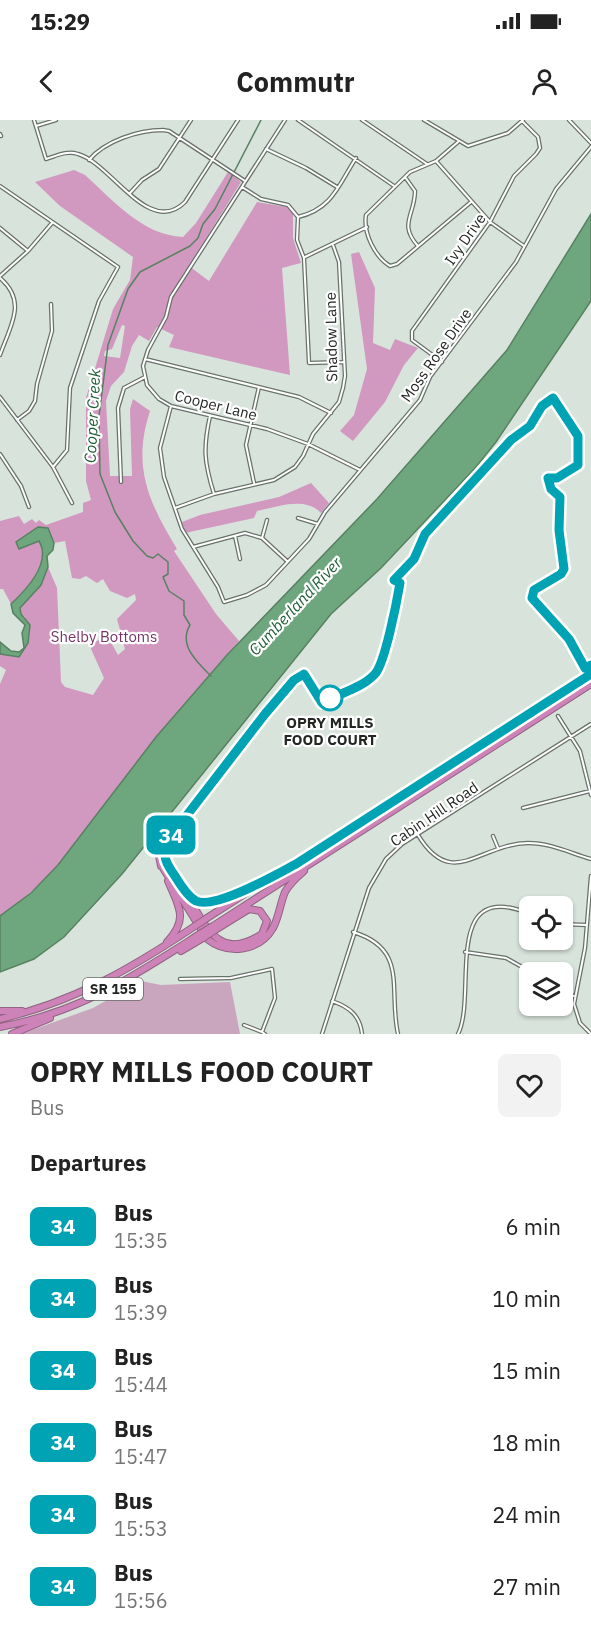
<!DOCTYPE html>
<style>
:root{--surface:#fff;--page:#f2f2f2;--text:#222;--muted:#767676}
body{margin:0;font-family:"IBM Plex Sans",sans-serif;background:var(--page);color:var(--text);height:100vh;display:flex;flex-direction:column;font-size:22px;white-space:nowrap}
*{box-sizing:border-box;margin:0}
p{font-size:20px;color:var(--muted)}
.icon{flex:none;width:33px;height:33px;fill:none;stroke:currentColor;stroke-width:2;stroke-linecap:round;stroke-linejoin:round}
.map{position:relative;height:914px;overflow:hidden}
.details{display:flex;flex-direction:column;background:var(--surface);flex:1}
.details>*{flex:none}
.badge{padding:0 12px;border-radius:9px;font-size:21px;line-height:39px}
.tools{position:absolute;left:519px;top:776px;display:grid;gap:12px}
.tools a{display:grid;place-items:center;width:54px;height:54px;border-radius:9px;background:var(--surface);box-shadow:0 2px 4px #0004;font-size:30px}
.map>.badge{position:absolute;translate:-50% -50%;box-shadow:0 0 0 3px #fff}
h2{padding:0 30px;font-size:22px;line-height:54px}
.round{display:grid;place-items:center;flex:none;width:63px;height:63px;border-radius:9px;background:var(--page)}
.headline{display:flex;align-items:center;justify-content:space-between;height:102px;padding:0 30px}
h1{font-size:28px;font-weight:700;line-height:45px}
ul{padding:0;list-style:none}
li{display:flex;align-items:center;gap:18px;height:72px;padding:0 30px}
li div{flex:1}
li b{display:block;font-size:22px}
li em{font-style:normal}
li .badge{min-width:66px;font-weight:700;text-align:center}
.status{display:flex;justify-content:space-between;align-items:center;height:42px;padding:0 30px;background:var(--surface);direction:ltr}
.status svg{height:16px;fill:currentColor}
header{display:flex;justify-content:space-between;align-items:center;height:78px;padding:0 30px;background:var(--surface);font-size:27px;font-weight:700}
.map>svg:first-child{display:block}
.green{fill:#c9a5be}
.forest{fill:#d198c0;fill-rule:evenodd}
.water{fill:#6ea77d;stroke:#588162;stroke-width:1.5}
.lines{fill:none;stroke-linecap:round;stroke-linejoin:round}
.stream{stroke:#588162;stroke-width:1.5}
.minor-casing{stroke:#68716a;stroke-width:4.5}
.motorway-casing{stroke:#926384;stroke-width:8}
.minor{stroke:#fff;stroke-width:2}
.motorway{stroke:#cd83b8;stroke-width:6}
.motorway-bridge-casing{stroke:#926384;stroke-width:8;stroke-linecap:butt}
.motorway-bridge{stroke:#cd83b8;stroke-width:6}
.line-casing{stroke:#fff;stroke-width:14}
.line{stroke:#00a3b4;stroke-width:9}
.stop-dot{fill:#fff;stroke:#00a3b4;stroke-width:3}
.labels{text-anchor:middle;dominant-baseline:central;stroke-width:4.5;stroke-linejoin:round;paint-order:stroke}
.shield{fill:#fff;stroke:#656866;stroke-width:1.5}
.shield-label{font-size:14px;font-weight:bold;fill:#232724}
.street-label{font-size:15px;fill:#232724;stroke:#fff}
.park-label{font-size:15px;fill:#783367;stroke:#fff}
.stop-label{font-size:15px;font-weight:bold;fill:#232724;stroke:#fff}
.water-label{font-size:16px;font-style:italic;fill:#205f36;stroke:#fff}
</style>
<div class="status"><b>15:29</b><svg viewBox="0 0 49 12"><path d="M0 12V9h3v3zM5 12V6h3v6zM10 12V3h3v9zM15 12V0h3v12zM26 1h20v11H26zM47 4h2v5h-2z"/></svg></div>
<header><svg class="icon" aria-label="back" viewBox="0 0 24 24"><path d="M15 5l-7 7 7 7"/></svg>Commutr<svg class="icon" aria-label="person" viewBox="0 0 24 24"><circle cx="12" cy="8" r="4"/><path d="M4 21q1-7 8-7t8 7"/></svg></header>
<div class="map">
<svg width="591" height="914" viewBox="0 0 591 914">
<rect width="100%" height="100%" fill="#d8e4db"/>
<!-- green -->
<path class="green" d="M141 861 161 865 230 862 240 914H21L93 888Z"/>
<!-- forest -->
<path class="forest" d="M74 50 85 55C114 81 142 115 183 117L196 103 228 52 241 62 189 146 209 161 257 82 287 87 293 94V118L301 143 282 148 290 255 169 227 174 215 157 207 149 221 139 215 132 226 124 252 111 266 106 281 110 356H132L130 289 133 279 150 291C132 346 148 381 177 429L174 431 216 494 239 521C211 553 182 585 155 618 107 678 66 753 0 796V564L6 550 0 546V534L19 537 28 523 25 497 21 494 20 488 41 465 48 447 57 468 61 562 65 567 93 575 104 558 91 529 92 524 107 515 118 535 125 529 117 499 136 480 135 474 127 478 110 471 103 459 97 463 86 456 80 459 72 458 65 421 54 423 48 408 43 407 30 413 28 426 39 421C51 443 26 469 11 484L3 469H0V401L19 396 24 404 32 399 36 403 39 400 46 405 83 392V383L91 380 86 361V278L113 189 130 160 133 137 60 86 35 62ZM122 205 125 206 120 238 104 236 105 231 112 229Z
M359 132 375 168 373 223 390 230 395 219 418 228 404 245 385 282 353 321 340 311 354 295 367 249 351 134Z
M311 363 329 383 321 393C305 376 277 387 257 391L254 398 185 413 182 402 200 395 279 377Z"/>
<!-- water -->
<path class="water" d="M591 94V181L496 322 476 347 381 448 331 494 122 754 64 817 34 839 0 852V796L31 773 58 745 156 617 227 535 377 379 507 230Z
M38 407 48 408 54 423 53 430 47 436 48 447 41 465 20 488 21 494 30 505 28 523 19 537 0 534V522L11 531 19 532 24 528 22 513 25 505 13 493 11 484C26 470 52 443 39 421L19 429 16 422Z"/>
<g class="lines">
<!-- stream -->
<path class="stream" d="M211 556C197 542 178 525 190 505L184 495V481L169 471 163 457 168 454V442L158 434 153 438 147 436 133 421 115 392 100 354 99 296 108 225 128 169 140 152 190 126 198 118 203 104 215 89 261 0"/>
<!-- minor casing -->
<g class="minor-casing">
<path id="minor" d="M34 0 46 39C56 36 67 30 78 34 111 43 149 118 185 82L238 0
M285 0 171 177 166 197 148 230 143 246 147 265 159 279 171 286 267 309 308 324 360 350
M298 0 394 66
M362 0 427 44
M424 0 468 26 508 13 523 0
M569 0 591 23
M36 6 56 0
M0 14 1 16
M458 22 436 41 410 52 366 95C363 113 375 137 390 146L397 144 471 82
M266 29 306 48 337 67
M89 40C105 21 138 10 163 10L169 11 245 61
M436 41 490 102 524 126
M405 57 415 71C415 95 398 104 418 126
M0 66 118 147 99 181 70 268 67 330 53 347
M242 67 261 79 288 85 298 97 297 120 304 138 309 243 344 242
M130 73 142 60 159 49 191 0
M298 97C332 89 338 66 356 38
M0 108 28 131
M305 137 367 107
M0 156 28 131 52 103
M0 158C28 182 10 206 0 235
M145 239 299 277 331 293
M442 242 412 220V211L490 102 514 56 536 34 540 28 538 17 522 1
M0 277 53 347 72 383
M171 286 160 328 164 357 182 409 218 467 224 482 247 475 266 465 309 419 325 392 420 280 430 257 516 142 556 69 591 27
M210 296C203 328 204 342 214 374
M17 300 29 291 35 281 37 264 52 211 51 184
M0 334 21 366 29 387
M121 362 118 288 124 268 145 257
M254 363 246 325 259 267
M175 388 214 374 274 360 295 347 303 336 313 314 339 282 343 268 345 256 339 142 333 125
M298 398 318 404
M235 416 240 439
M262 418 267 400
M193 427 245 413 262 418 287 441
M558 596 580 631 591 675
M523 688 590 671
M418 715C452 771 479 724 528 723 551 723 570 733 591 739
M493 716 498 728
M591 756 585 828 574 884 580 903 591 914
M562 804 586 805
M353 812C409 829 388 869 398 914
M465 832 506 838 531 852
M180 859 231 858 272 849 275 878 262 912 265 914
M562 873 574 876
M332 881C349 887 360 895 362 914
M244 905 262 912
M322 914 369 768 386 739 402 724 591 604
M458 914C478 875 440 756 530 794"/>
</g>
<!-- motorway casing -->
<g class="motorway-casing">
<path id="motorway" d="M172 713 165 725V739C171 753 181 766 189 779 208 810 221 841 262 814L267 801 260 791 249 789 215 810
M161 745 207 819C227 835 259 832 273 808 279 797 280 784 285 772 290 763 297 757 304 751
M161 746 158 731 167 718
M190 776 206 782 258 763
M207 798 591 554
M213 806 591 564
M167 822C189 799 179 787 168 761
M181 831 203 818
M0 891H22
M0 899C74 882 132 848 195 806
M0 907C81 892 132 857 200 814
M12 914 50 898"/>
</g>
<!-- minor -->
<use href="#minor" class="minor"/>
<!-- motorway -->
<use href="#motorway" class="motorway"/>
<!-- motorway-bridge casing -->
<g class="motorway-bridge-casing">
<path id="motorway-bridge" d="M195 806 207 798
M200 814 213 806
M203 818 215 810"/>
</g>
<!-- motorway-bridge -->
<use href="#motorway-bridge" class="motorway-bridge"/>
</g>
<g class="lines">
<!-- line casing -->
<g class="line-casing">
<path id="line" d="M591 545 585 548 569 519 532 478 534 470 561 454 564 449 559 410 560 377 551 369 548 358H557L578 345V316L553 278 542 286 530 306 511 320 425 414 414 439 394 460 400 463C397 481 385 543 375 554 361 569 339 573 322 583L304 554 294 560 265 594 167 721C161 735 167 745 175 756 180 764 187 776 196 781 215 790 277 754 296 744L591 554"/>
</g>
<!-- line -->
<use href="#line" class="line"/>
</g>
<!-- markers -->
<circle class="stop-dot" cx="330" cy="578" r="12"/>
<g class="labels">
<!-- shield labels -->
<rect class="shield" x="83" y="858" width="60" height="22" rx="4.5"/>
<g class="shield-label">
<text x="113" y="869">SR 155</text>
</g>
<!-- street labels -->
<g class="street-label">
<text transform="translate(465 119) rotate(-55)">Ivy Drive</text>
<text transform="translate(331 217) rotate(-91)">Shadow Lane</text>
<text transform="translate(436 235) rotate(-55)">Moss Rose Drive</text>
<text transform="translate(216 285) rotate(14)">Cooper Lane</text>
<text transform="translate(434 694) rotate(-34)">Cabin Hill Road</text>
</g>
<!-- park labels -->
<g class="park-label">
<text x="104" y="516">Shelby Bottoms</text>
</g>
<!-- stop labels -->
<g class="stop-label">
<text x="330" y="602">OPRY MILLS<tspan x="330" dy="17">FOOD COURT</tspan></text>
</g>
<!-- water labels -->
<g class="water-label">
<text transform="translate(92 296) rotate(-87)">Cooper Creek</text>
<text transform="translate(295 486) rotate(-47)">Cumberland River</text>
</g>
</g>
</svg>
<div class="tools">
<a><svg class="icon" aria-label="locate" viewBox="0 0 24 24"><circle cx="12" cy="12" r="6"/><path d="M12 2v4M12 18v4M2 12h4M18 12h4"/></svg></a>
<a><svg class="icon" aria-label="layers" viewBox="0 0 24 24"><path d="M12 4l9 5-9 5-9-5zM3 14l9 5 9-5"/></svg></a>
</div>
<b class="badge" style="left:171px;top:715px;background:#00a3b4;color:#fff">34</b>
</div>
<section class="details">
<div class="headline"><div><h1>OPRY MILLS FOOD COURT</h1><p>Bus</p></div><a class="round"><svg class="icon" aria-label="heart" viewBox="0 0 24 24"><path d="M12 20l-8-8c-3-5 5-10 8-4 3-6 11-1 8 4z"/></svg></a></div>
<h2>Departures</h2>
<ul>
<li><span class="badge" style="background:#00a3b4;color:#fff">34</span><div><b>Bus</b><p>15:35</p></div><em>6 min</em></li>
<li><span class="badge" style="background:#00a3b4;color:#fff">34</span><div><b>Bus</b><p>15:39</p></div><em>10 min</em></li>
<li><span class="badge" style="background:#00a3b4;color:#fff">34</span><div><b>Bus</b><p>15:44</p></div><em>15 min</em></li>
<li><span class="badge" style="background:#00a3b4;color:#fff">34</span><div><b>Bus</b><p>15:47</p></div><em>18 min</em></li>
<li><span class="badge" style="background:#00a3b4;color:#fff">34</span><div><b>Bus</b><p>15:53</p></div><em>24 min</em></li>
<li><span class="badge" style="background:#00a3b4;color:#fff">34</span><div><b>Bus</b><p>15:56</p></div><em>27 min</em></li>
</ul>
</section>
